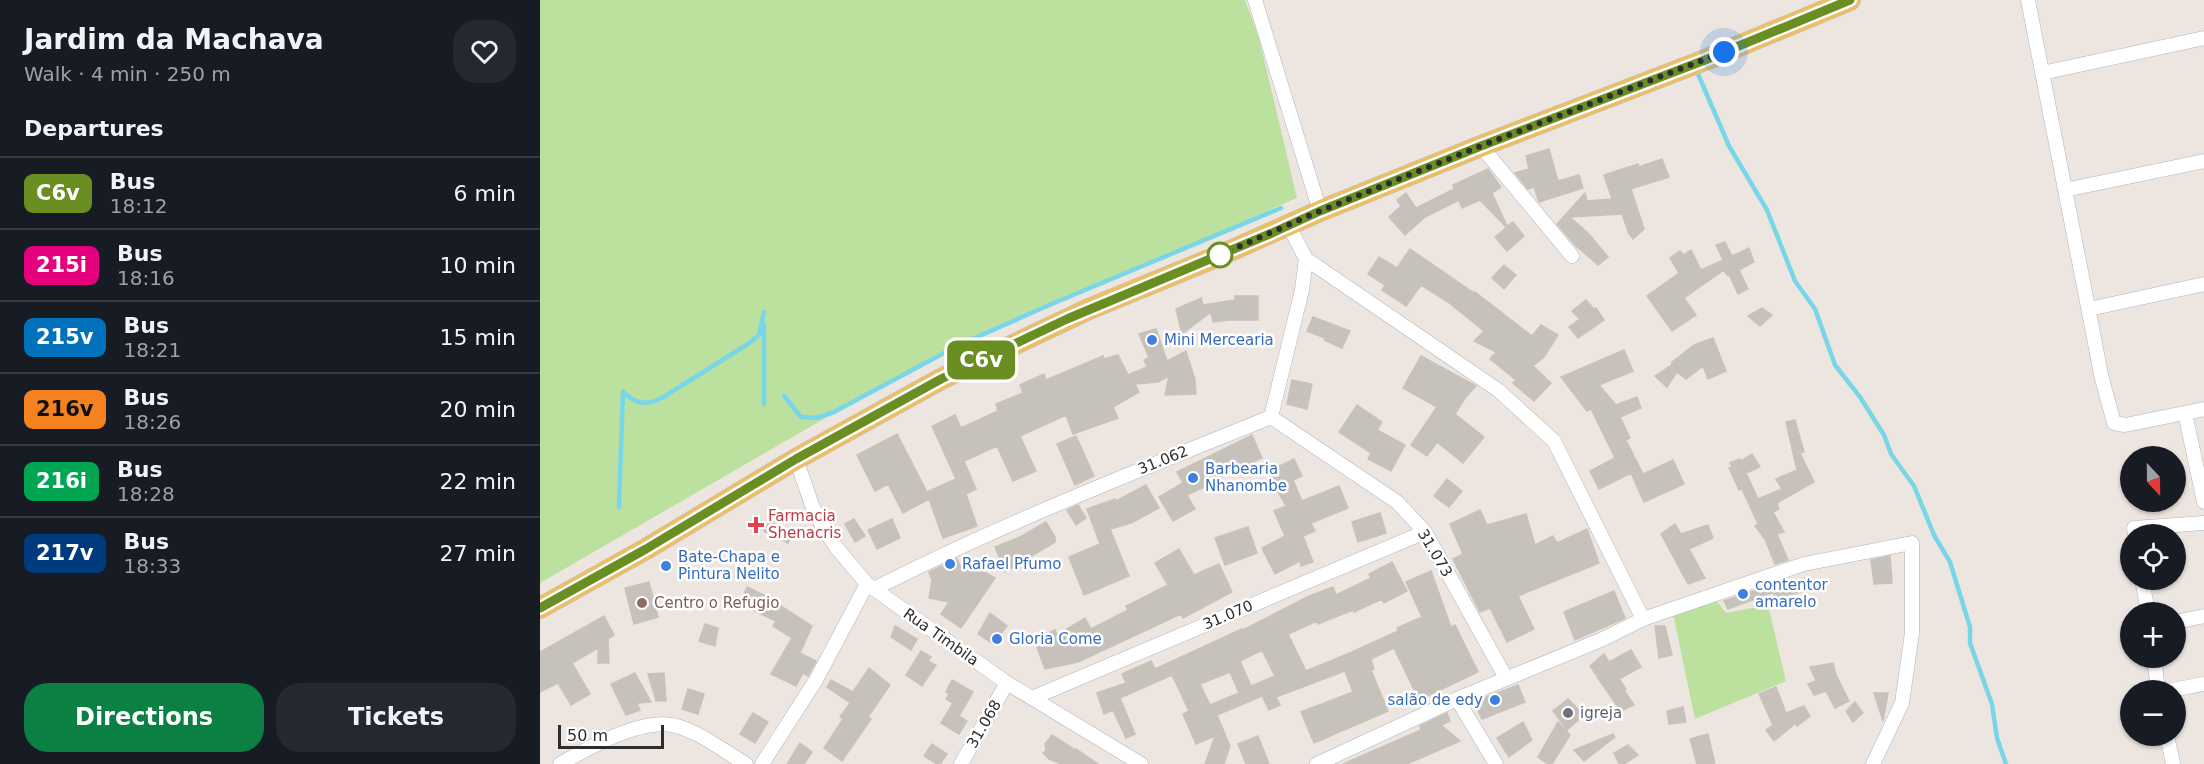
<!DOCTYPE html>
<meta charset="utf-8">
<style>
:root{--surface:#171b24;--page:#242831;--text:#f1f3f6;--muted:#9ea1a6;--line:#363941;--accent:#0b8043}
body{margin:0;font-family:"DejaVu Sans",sans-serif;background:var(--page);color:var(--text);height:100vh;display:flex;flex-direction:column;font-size:22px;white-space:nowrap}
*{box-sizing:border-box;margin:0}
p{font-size:20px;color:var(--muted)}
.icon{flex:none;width:33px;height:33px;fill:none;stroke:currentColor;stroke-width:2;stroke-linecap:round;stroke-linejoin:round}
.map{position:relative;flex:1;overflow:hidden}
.side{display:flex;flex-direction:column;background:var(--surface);width:540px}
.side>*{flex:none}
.badge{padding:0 12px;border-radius:9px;font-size:21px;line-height:39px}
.needle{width:39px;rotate:158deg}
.tools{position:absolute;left:1580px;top:446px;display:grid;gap:12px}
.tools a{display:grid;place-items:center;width:66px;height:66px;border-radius:50%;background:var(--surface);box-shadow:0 2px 4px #0004;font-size:30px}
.scale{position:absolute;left:18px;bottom:15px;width:106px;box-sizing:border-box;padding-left:6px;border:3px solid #2d2d2d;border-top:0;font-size:16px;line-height:21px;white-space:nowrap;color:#2d2d2d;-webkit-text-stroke:4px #fff;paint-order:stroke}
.you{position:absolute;width:30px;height:30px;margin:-15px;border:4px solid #fff;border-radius:50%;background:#1a73e8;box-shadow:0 0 0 9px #1a73e833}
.map>.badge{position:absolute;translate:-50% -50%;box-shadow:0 0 0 3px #fff}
h2{padding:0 24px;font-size:22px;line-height:54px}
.round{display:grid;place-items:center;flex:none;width:63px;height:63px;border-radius:24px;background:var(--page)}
.summary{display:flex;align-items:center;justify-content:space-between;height:102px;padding:0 24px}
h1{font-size:28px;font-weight:600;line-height:45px}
.primary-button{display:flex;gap:12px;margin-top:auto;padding:12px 24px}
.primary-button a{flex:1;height:69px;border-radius:24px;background:var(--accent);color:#fff;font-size:24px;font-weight:600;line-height:69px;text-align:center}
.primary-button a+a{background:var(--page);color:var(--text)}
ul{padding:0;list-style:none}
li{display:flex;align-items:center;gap:18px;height:72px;padding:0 24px;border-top:2px solid var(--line)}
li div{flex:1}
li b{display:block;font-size:22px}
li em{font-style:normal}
li .badge{min-width:66px;font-weight:700;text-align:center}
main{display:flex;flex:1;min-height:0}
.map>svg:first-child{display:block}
.green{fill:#bce19f}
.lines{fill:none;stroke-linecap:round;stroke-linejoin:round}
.stream{stroke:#79d6e9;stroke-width:4.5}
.building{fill:#c6c1bb;stroke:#c9c2b9;stroke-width:1.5;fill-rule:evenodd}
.street-casing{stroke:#b0b3bc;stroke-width:15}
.primary-casing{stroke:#c4c4c4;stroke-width:22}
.street{stroke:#fff;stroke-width:14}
.primary{stroke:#eabf68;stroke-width:21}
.line-casing{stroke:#fff;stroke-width:14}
.line{stroke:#6b8e23;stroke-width:9}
.walk{stroke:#2d2d2d;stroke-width:6;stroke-dasharray:0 10.8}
.stop-dot{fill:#fff;stroke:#6b8e23;stroke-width:3}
.shop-dot{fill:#3f7fe0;stroke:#fff;stroke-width:2}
.health-dot{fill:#e0444e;stroke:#fff;stroke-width:2}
.education-dot{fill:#8d6e63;stroke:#fff;stroke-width:2}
.worship-dot{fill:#6b7280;stroke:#fff;stroke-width:2}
.labels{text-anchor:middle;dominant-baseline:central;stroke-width:5;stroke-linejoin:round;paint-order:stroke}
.shop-label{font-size:15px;fill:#366cbe;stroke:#fff;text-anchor:start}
.street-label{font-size:15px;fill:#2d2d2d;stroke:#fff}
.health-label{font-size:15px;fill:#be3a42;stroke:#fff;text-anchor:start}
.education-label{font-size:15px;fill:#785e54;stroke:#fff;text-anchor:start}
.worship-label{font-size:15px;fill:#5b616d;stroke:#fff;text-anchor:start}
</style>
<main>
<section class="side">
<div class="summary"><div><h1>Jardim da Machava</h1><p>Walk · 4 min · 250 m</p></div><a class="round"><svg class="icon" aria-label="heart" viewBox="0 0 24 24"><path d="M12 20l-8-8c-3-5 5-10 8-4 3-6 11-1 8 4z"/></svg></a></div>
<h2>Departures</h2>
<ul>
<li><span class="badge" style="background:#6b8e23;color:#fff">C6v</span><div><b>Bus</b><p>18:12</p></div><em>6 min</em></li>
<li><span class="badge" style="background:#e6007e;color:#fff">215i</span><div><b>Bus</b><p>18:16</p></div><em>10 min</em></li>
<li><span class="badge" style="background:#0072bc;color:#fff">215v</span><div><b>Bus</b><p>18:21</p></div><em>15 min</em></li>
<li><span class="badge" style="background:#f58220;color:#111">216v</span><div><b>Bus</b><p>18:26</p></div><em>20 min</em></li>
<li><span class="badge" style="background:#00a651;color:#fff">216i</span><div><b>Bus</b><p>18:28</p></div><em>22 min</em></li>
<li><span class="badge" style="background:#003b80;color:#fff">217v</span><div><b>Bus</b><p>18:33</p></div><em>27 min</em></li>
</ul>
<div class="primary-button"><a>Directions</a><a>Tickets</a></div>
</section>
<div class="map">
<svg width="1664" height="764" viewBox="0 0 1664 764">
<rect width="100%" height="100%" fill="#ede6e0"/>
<!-- green -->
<path class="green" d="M0 0H705L719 38 757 198 422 344 315 401 0 583Z
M1175 599 1186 613 1228 605 1246 681 1155 719 1133 614Z"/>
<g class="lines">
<!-- stream -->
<path class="stream" d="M1158 74 1189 146 1227 210 1255 281 1275 309 1295 365 1320 397 1344 435 1351 454 1374 486 1394 535 1410 562 1430 627V643L1452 704 1457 738 1466 764
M224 324V404
M83 392C96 404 106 406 122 398L208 344 219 335 224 312
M244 396 261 417 276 418 294 412 419 345 514 303 741 208
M79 507 83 392"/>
</g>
<!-- building -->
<path class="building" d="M1009 149 1018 181 1039 175 1043 188 999 202 994 187 988 189 975 173 989 169 986 156Z
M1122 159 1129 177 1091 189 1104 229 1093 239 1089 234 1082 214 1030 217 1049 234 1068 257 1058 265 1035 245 1017 224 1045 193 1047 201 1072 199 1064 175 1098 164 1099 167Z
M948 169 961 187 952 193 967 226 973 222 984 236 967 251 955 237 967 227H966L940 200 922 208 919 200 885 217 865 235 849 217 861 206 857 200 866 193 876 208 914 189 913 185Z
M1185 242 1192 256 1209 248 1214 262 1199 270 1208 289 1198 294 1189 274 1187 275 1184 270 1144 298 1156 315 1132 331 1107 296 1139 273 1130 258 1140 251 1144 255 1151 250 1161 270 1183 260 1176 245Z
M870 249 934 293 935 292 992 336 1001 325 1018 335 1004 357 993 366 1011 383 994 401 973 383 976 380 950 359 956 352 934 341 944 331 908 302 881 285 866 306 842 290 845 285 828 274 839 257 857 268Z
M964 265 976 275 964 289 952 278Z
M695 296H718V320H688L673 322 671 312 642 334 636 309 661 298 663 305 695 300Z
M1046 300 1054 309 1056 308 1064 320 1038 338 1029 327 1040 319 1032 311Z
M1222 308 1232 315 1220 326 1208 316Z
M773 317 810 331 802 348 784 340 785 338 767 331Z
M616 329 627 361 646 351 655 380 656 394 625 395 629 376 618 382 595 384 599 392 573 407 578 418 533 434 526 415 480 436 496 471 473 481 457 446 424 461 436 489 426 494 437 526 403 538 389 499 363 513 348 484 335 491 317 455 357 434 387 492 416 479 392 426 415 415 421 428 458 411 456 404 483 393 480 385 504 374 506 380 563 356 564 359 578 355 588 375 607 367 604 360 609 358 599 334Z
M1173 338 1186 371 1168 379 1163 366 1146 379 1137 372 1127 387 1115 376 1132 365V362L1154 345Z
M1084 350 1093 371 1059 385 1076 405 1097 397 1101 408 1080 417 1090 438 1086 440 1103 474 1133 460 1144 484 1104 502 1091 473 1059 489 1050 471 1075 458 1051 409 1047 411 1021 377Z
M881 356 936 386 925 398 915 414 944 437 923 463 897 442 887 456 871 445 897 407 863 388Z
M752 380 772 384 767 409 747 404Z
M817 405 842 422 837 430 865 445 851 471 828 459 831 453 799 432Z
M1255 420 1264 452 1260 453 1274 482 1237 503 1239 509 1233 512 1244 532 1237 534 1248 560 1235 564 1225 539 1215 526 1218 524 1202 489 1199 490 1189 468 1192 467 1190 463 1200 459 1201 461 1212 454 1220 467 1206 473 1218 499 1242 489 1236 479 1257 470 1246 422Z
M712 435 722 458 668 483 669 485 647 495 655 509 633 521 619 497 643 483 637 472Z
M536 436 554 476 535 485 517 444Z
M754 459 762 476 753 480 762 501 799 486 808 508 771 523 775 531 763 536 773 562 761 566 760 561 735 574 722 548 745 536 734 511 746 506 727 472Z
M907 479 922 491 909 507 894 496Z
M606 485 619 508 591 523 570 529 589 576 544 595 529 557 560 544 547 509 575 499 576 501Z
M538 505 546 518 536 525 527 510Z
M940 510 947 525 986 514 995 545 1013 536 1017 543 1047 529 1059 563 978 596 994 629 967 642 950 608 940 612 913 559 923 554 910 524Z
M840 513 846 533 818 542 812 522Z
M314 519 325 536 315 542 305 524Z
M352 519 360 538 337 549 328 530Z
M230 521 253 532 248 543 224 531Z
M506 522 515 537V542L465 572 455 547 480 537Z
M1135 524 1141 534 1168 525 1173 538 1149 549 1165 578 1148 584 1121 534Z
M708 527 717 553 685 565 675 538Z
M639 549 654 575 679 564 692 592 643 618 641 614 538 662 505 669 494 639 515 630 517 635 545 618 551 629 588 610 586 606 628 585 615 563Z
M1350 556 1352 583 1334 584 1331 560Z
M417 559 424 574 430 564 455 578 421 628 401 614 409 602 389 598 392 580 389 572Z
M852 562 867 591 844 603 842 599 814 612 813 610 778 624 777 621 748 634 766 671 812 652 858 631 857 628 882 617 866 582 891 571 911 627 915 625 938 672 879 700 854 648 831 659 834 669 831 670 848 711 774 743 761 712 813 692 805 671 736 697 740 705 729 710 722 696 677 715 690 746 684 764H665L675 736 656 744 643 714 649 711 632 675 580 698 595 734 586 738 573 710 564 714 557 693 586 683 582 674 611 661 615 669 702 629 703 630 767 597 793 587 796 595 831 578 829 574ZM722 650 735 676 711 686 700 661ZM690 672 699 693 670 705 660 684Z
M1268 578 1270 590 1235 598 1232 585Z
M109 582 118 617 94 624 85 588Z
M1232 585 1234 592 1188 609 1184 601Z
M207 587 230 598V599L272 626 260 653 276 661 268 676 263 673 256 686 231 674 252 638 233 626 236 621 200 604Z
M1074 591 1085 618 1035 640 1024 612Z
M450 613 467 626 453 644 438 634Z
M64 616 74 635 68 639 69 663H58V648L32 663 50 694 31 705 18 683 0 692V652Z
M165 624 178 628 175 646 159 641Z
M355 626 377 639 371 650 351 637Z
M1115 626H1125L1132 655 1119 658Z
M1091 650 1101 667 1079 679 1086 689 1084 690 1094 705 1081 711 1057 677 1063 673 1056 675 1050 666 1064 654 1069 662Z
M381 651 391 657 388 661 396 665 382 686 366 675Z
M1293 663 1296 675 1309 701 1295 708 1286 691 1274 695 1268 684 1276 681 1270 667Z
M329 668 350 685 328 717 331 719 302 761 284 748 303 719 300 717 310 703 287 687 291 680 313 692Z
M95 673 111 702 97 703 100 710 86 715 71 684Z
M124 673 126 701H116L108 674Z
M412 680 433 692 419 716 427 721 419 734 401 723 413 703 406 699 409 694 406 692Z
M978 685 985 702 942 719 934 702Z
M1236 687 1246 713 1264 706 1270 716 1257 726 1256 723 1234 741 1226 730 1233 725 1219 694Z
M148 689 164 694 158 714 142 709Z
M1334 693H1348L1343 721Z
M1028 699 1044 715 1027 730 1013 711Z
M1315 702 1323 713 1313 722 1306 711Z
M1143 707 1146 722 1129 724 1127 711Z
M213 713 228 722 215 743 200 734Z
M907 713 910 721 901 725 920 741 867 764H803L881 730 880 726Z
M983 722 992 740 969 757 957 738Z
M1018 722 1030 735 1012 764H1008L998 757Z
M1073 734 1075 737 1044 761 1034 750Z
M1168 734 1175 764H1157L1150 739Z
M512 735 535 750 536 749 558 764H521L509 759 503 753 506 750 505 744Z
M718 736 729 764H706L698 744Z
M260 743 272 752 264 764H247Z
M392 744 407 754 400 764H397L384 756Z
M1088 745 1098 755 1084 764H1079L1074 753Z"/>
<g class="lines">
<!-- street casing -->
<g class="street-casing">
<path id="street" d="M715 0 780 211
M1488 0 1562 379 1574 423 1585 425 1664 409
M1502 73 1664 38
M941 146 1032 256
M1525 190 1664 161
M766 259 958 390 1014 441 1103 619
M1549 309 1664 284
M1645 413 1664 502
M731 417 857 502 885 532 966 678
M256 459 272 505 282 526 296 547 327 584 467 683 601 764
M1595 534 1594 528 1664 523
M1602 579 1608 612
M334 589C463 523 597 471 731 417L762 290 766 259 749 226
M1635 622 1664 616
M1614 657 1618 690
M1632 690 1664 684
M492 698 885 532
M917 699 956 764
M1627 735 1633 764
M20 764C48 748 99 719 132 725 158 730 183 751 206 764
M222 764 276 680 327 584
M421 764 467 683
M777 764 917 699 1063 639 1103 619 1264 564 1372 543V633L1362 703 1333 764"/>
</g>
<!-- primary casing -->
<g class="primary-casing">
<path id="primary" d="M0 608 106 549 256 459 401 379 549 309 681 255 780 211 941 146 1165 60 1310 0"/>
</g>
<!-- street -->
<use href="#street" class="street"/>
<!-- primary -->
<use href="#primary" class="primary"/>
</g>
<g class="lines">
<!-- line casing -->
<g class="line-casing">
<path id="line" d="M0 608 106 549 256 459 401 379 527 319 732 233 780 211 941 146 1165 60 1310 0"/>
</g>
<!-- line -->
<use href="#line" class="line"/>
<!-- walk -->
<path class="walk" d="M680 255 780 211 941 146 1184 52"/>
</g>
<!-- markers -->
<circle class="stop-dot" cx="680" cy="255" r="12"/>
<g class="shop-dot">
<circle cx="612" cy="340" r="6"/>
<circle cx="653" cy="478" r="6"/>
<circle cx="410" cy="564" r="6"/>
<circle cx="126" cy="566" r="6"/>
<circle cx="1203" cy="594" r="6"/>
<circle cx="457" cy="639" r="6"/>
<circle cx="955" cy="700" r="6"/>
</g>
<path class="health-dot" d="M213 516h6v6h6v6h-6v6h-6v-6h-6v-6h6z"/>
<circle class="education-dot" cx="102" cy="603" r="6"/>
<circle class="worship-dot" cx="1028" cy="713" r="6"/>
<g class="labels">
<!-- shop labels -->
<g class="shop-label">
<text x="624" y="340">Mini Mercearia</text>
<text x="665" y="469">Barbearia<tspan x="665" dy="17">Nhanombe</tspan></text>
<text x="138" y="557">Bate-Chapa e<tspan x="138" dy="17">Pintura Nelito</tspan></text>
<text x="422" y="564">Rafael Pfumo</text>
<text x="1215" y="585">contentor<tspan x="1215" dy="17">amarelo</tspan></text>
<text x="469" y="639">Gloria Come</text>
<text x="943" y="700" text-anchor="end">salão de edy</text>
</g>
<!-- street labels -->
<g class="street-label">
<text transform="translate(623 460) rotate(-22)">31.062</text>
<text transform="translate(895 553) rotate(59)">31.073</text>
<text transform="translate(688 615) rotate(-23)">31.070</text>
<text transform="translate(401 637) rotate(35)">Rua Timbila</text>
<text transform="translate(444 724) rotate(-60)">31.068</text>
</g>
<!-- health labels -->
<g class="health-label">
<text x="228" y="516">Farmacia<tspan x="228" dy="17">Shenacris</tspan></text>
</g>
<!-- education labels -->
<g class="education-label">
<text x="114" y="603">Centro o Refugio</text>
</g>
<!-- worship labels -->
<g class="worship-label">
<text x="1040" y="713">igreja</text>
</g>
</g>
</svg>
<div class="tools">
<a><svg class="needle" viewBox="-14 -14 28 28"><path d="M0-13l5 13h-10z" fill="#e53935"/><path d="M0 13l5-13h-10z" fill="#9ea1a6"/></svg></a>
<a><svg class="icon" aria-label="locate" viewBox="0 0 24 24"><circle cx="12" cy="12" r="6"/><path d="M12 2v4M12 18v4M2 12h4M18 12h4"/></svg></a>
<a>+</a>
<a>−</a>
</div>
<div class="scale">50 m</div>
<div class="you" style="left:1184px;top:52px"></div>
<b class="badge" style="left:441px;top:360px;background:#6b8e23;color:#fff">C6v</b>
</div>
</main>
